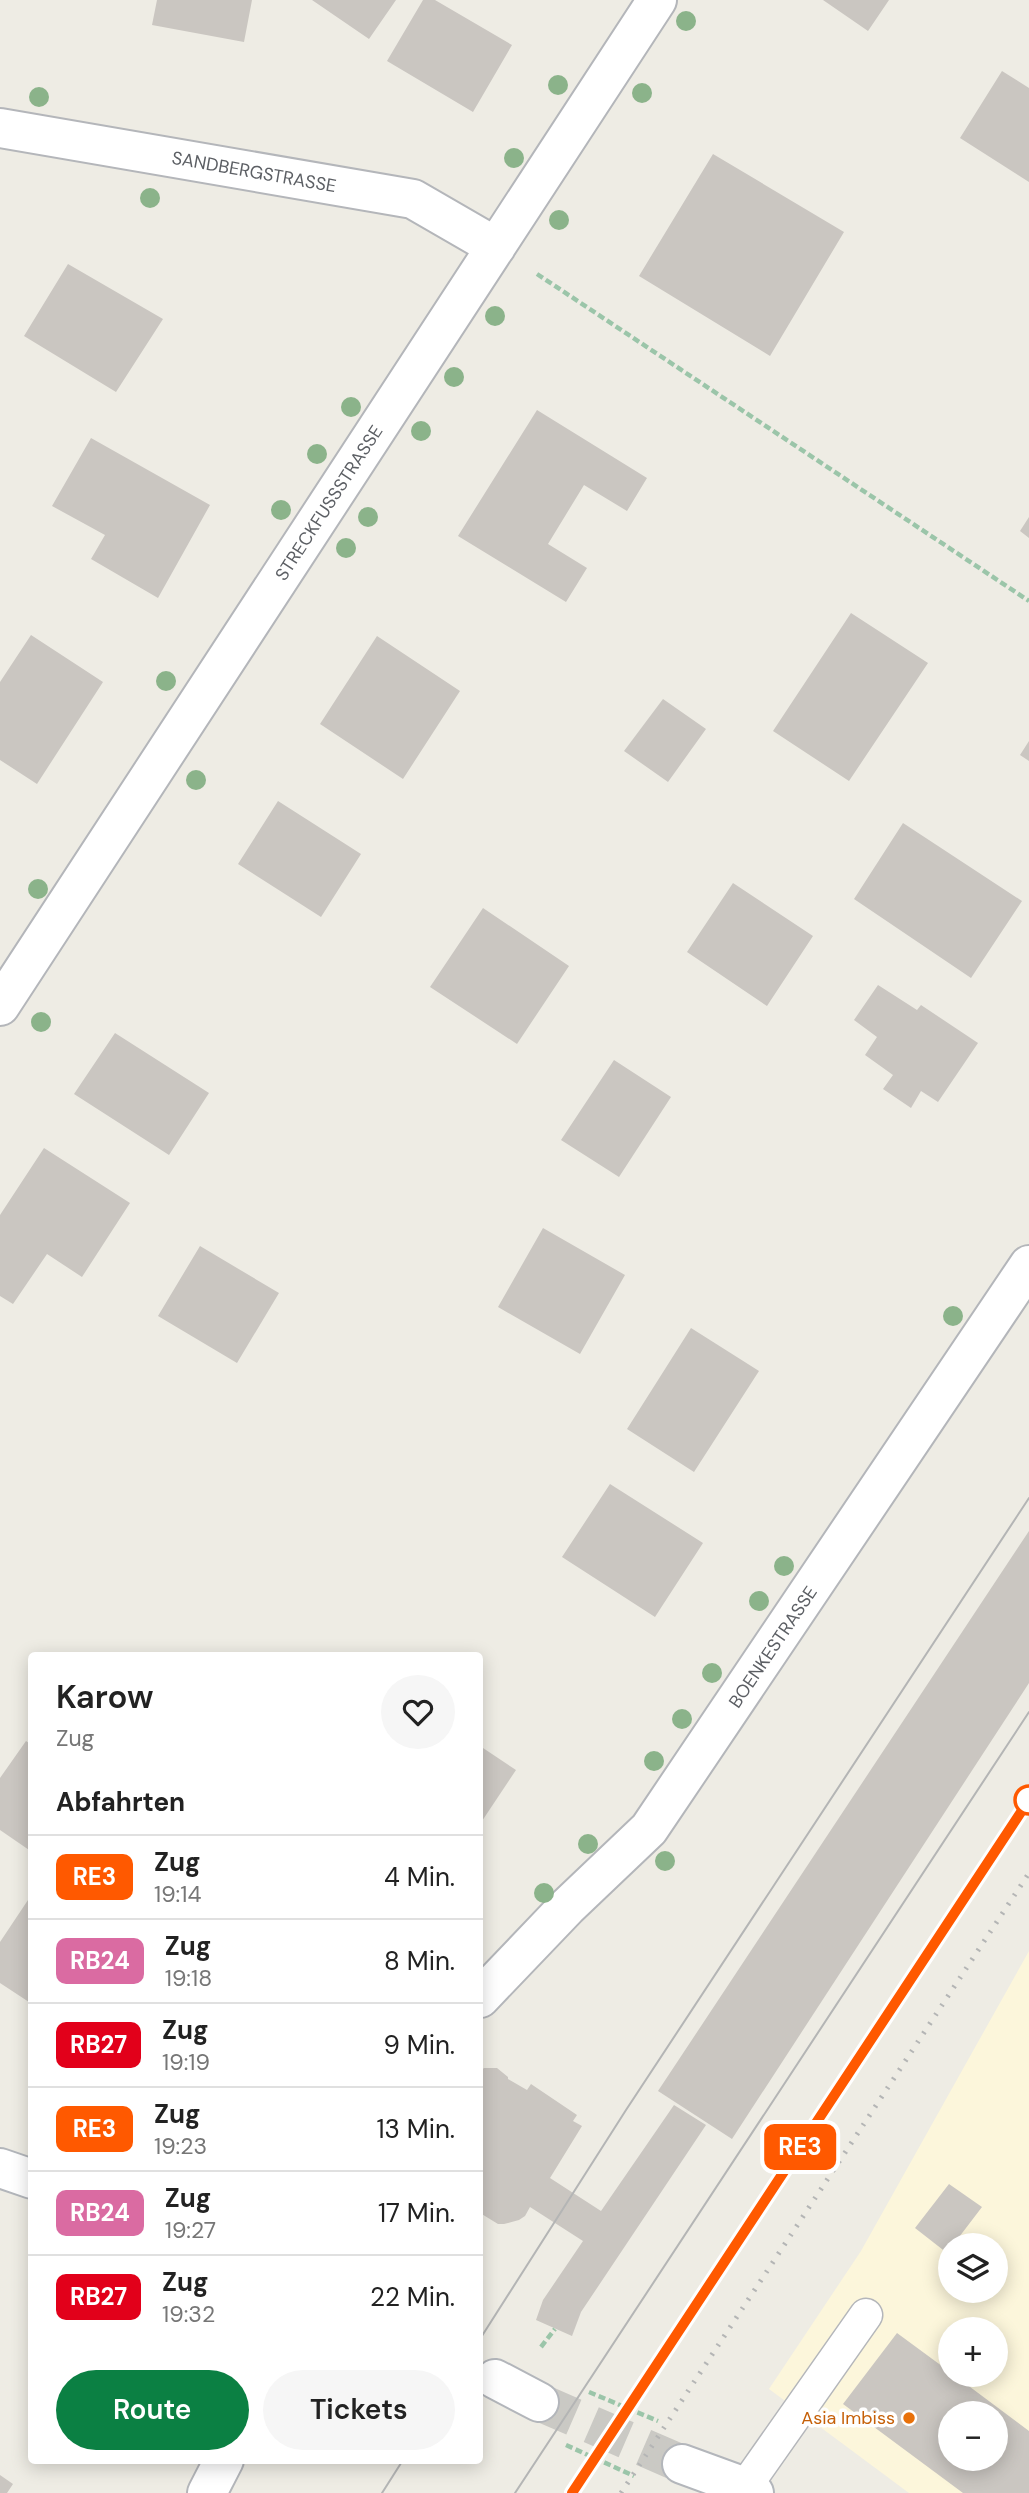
<!DOCTYPE html>
<html lang="de">
<meta charset="utf-8">
<style>
:root{--surface:#fff;--page:#f6f6f6;--text:#222;--muted:#767676;--line:#e0e0e0;--accent:#0b8043}
body{margin:0;font-family:"DM Sans",sans-serif;background:var(--page);color:var(--text);height:100vh;display:flex;flex-direction:column;font-size:26px;white-space:nowrap}
*{box-sizing:border-box;margin:0}
p{font-size:23px;color:var(--muted)}
.icon{flex:none;width:38px;height:38px;fill:none;stroke:currentColor;stroke-width:2;stroke-linecap:round;stroke-linejoin:round}
.map{position:relative;flex:1;overflow:hidden}
.drawer{position:absolute;left:28px;top:1652px;width:455px;height:812px;display:flex;flex-direction:column;background:var(--surface);border-radius:7px;box-shadow:0 4px 18px #0003}
.drawer>*{flex:none}
.badge{padding:0 14px;border-radius:10px;font-size:24px;line-height:46px}
.controls{position:absolute;left:938px;top:2233px;display:grid;gap:14px}
.controls a{display:grid;place-items:center;width:70px;height:70px;border-radius:50%;background:var(--surface);box-shadow:0 4px 18px #0003;font-size:35px}
.map>.badge{position:absolute;translate:-50% -50%;box-shadow:0 0 0 4px #fff}
h2{padding:0 28px;font-size:26px;line-height:63px}
.round{display:grid;place-items:center;flex:none;width:74px;height:74px;border-radius:37px;background:var(--page)}
.head{display:flex;align-items:center;justify-content:space-between;height:119px;padding:0 28px}
h1{font-size:33px;font-weight:600;line-height:52px}
.cta{display:flex;gap:14px;margin-top:auto;padding:14px 28px}
.cta a{flex:1;height:80px;border-radius:42px;background:var(--accent);color:#fff;font-size:28px;font-weight:600;line-height:80px;text-align:center}
.cta a+a{background:var(--page);color:var(--text)}
ul{padding:0;list-style:none}
li{display:flex;align-items:center;gap:21px;height:84px;padding:0 28px;border-top:2px solid var(--line)}
li div{flex:1}
li b{display:block;font-size:26px}
li em{font-style:normal}
li .badge{min-width:77px;font-weight:700;text-align:center}
.map>svg:first-child{display:block}
.commercial{fill:#fcf6db;fill-rule:evenodd}
.building{fill:#cac6c1;fill-rule:evenodd}
.lines{fill:none;stroke-linecap:round;stroke-linejoin:round}
.secondary-tunnel{stroke:#cac9c4;stroke-width:38;stroke-dasharray:38 19;stroke-linecap:butt}
.service-casing{stroke:#b4b6ba;stroke-width:35}
.minor-casing{stroke:#b4b6ba;stroke-width:42}
.secondary-casing{stroke:#b3b6bb;stroke-width:42}
.path{stroke:#9bc5a9;stroke-width:4.5;stroke-dasharray:7 3.5;stroke-linecap:butt}
.service{stroke:#fff;stroke-width:32}
.minor{stroke:#fff;stroke-width:38}
.secondary{stroke:#fff;stroke-width:38}
.tram{stroke:#b4b5b5;stroke-width:2}
.rail{stroke:#b4b5b5;stroke-width:5;stroke-dasharray:2 9;stroke-linecap:butt}
.tree{fill:#8bb38a}
.line-casing{stroke:#fff;stroke-width:16}
.line{stroke:#ff5900;stroke-width:10}
.stop-dot{fill:#fff;stroke:#ff5900;stroke-width:3.5}
.food-dot{fill:#e8710a;stroke:#fff;stroke-width:2.5}
.labels{text-anchor:middle;dominant-baseline:central;stroke-width:7;stroke-linejoin:round;paint-order:stroke}
.street-label{font-size:18px;fill:#5c5f64;stroke:#fff}
.food-label{font-size:18px;fill:#c56008;stroke:#fff;text-anchor:end}
</style>
<div class="map">
<svg width="1029" height="2493" viewBox="0 0 1029 2493">
<rect width="100%" height="100%" fill="#eeece4"/>
<!-- commercial -->
<path class="commercial" d="M1029 1951V2493H909L769 2389 861 2251ZM950 2245H996V2291H950ZM950 2329H996V2375H950ZM950 2413H996V2459H950Z"/>
<!-- building -->
<path class="building" d="M157 0H252L244 42 152 25Z
M312 0H396L369 39Z
M423 0H435L512 45 473 112 387 61Z
M823 0H889L868 31Z
M1002 71 1029 88V182L960 138Z
M713 154 844 232 770 356 639 276Z
M68 264 163 319 116 392 24 336Z
M537 410 647 478 627 511 584 485 548 544 587 568 566 602 458 536Z
M91 438 210 505 158 598 91 559 105 535 52 506Z
M1029 517V538L1020 531Z
M851 613 928 663 849 781 773 731Z
M31 635 103 682 37 784 0 760V682Z
M377 636 460 691 403 779 320 724Z
M663 699 706 729 668 782 624 751Z
M1029 741V761L1020 755Z
M278 801 361 854 321 917 238 864Z
M903 823 1022 901 971 978 854 899Z
M733 883 813 936 767 1006 687 952Z
M483 908 569 966 517 1044 430 987Z
M878 985 917 1010 921 1005 978 1043 938 1102 921 1091 911 1108 883 1089 893 1075 865 1055 877 1037 854 1020Z
M115 1033 209 1093 169 1155 74 1094Z
M614 1060 671 1097 619 1177 561 1140Z
M44 1148 130 1203 82 1277 47 1254 13 1304 0 1296V1215Z
M543 1228 625 1275 580 1354 498 1307Z
M200 1246 279 1293 237 1363 158 1316Z
M691 1328 759 1371 694 1472 627 1429Z
M610 1484 703 1543 655 1617 562 1557Z
M1029 1531V1683L732 2139 658 2091Z
M26 1741 32 1745V1852L0 1830V1778Z
M480 1746 516 1770 480 1824Z
M32 1894V2004L0 1983V1942Z
M484 2068H497L508 2077V2079L527 2090 531 2084 577 2115 573 2121 582 2126 550 2178 601 2211 674 2105 706 2125 581 2312 572 2336 536 2320 543 2300 583 2241 530 2207 525 2216 519 2220 504 2224H498L480 2213V2071Z
M949 2184 982 2207 953 2245H950L947 2253 915 2228Z
M897 2333 950 2372V2375H954L1029 2431V2493H963L843 2404ZM950 2413H996V2459H950Z
M0 2475 13 2484 7 2493H0Z"/>
<g class="lines">
<!-- secondary-tunnel -->
<path class="secondary-tunnel" d="M539 2402 682 2464"/>
<!-- service casing -->
<g class="service-casing">
<path id="service" d="M745 2487 866 2315"/>
</g>
<!-- minor casing -->
<g class="minor-casing">
<path id="minor" d="M0 128 413 199 496 247
M0 1006 657 0
M480 1998 567 1907 649 1829 1029 1265
M207 2493 224 2460"/>
</g>
<!-- secondary casing -->
<g class="secondary-casing">
<path id="secondary" d="M0 2168 32 2179
M495 2379 539 2402
M682 2464 745 2487 754 2493"/>
</g>
<!-- path -->
<path class="path" d="M537 274 1029 601
M541 2347 555 2329
M589 2392 658 2421
M566 2445 634 2476"/>
<!-- service -->
<use href="#service" class="service"/>
<!-- minor -->
<use href="#minor" class="minor"/>
<!-- secondary -->
<use href="#secondary" class="secondary"/>
<!-- tram -->
<path class="tram" d="M480 2339 626 2110 1029 1498
M382 2493 403 2460
M515 2493 1029 1712"/>
<!-- rail -->
<path class="rail" d="M572 2493 1029 1800
M621 2493 1029 1873"/>
</g>
<!-- trees -->
<g class="tree">
<circle cx="686" cy="21" r="10"/>
<circle cx="558" cy="85" r="10"/>
<circle cx="642" cy="93" r="10"/>
<circle cx="39" cy="97" r="10"/>
<circle cx="514" cy="158" r="10"/>
<circle cx="150" cy="198" r="10"/>
<circle cx="559" cy="220" r="10"/>
<circle cx="495" cy="316" r="10"/>
<circle cx="454" cy="377" r="10"/>
<circle cx="351" cy="407" r="10"/>
<circle cx="421" cy="431" r="10"/>
<circle cx="317" cy="454" r="10"/>
<circle cx="281" cy="510" r="10"/>
<circle cx="368" cy="517" r="10"/>
<circle cx="346" cy="548" r="10"/>
<circle cx="166" cy="681" r="10"/>
<circle cx="196" cy="780" r="10"/>
<circle cx="38" cy="889" r="10"/>
<circle cx="41" cy="1022" r="10"/>
<circle cx="953" cy="1316" r="10"/>
<circle cx="784" cy="1566" r="10"/>
<circle cx="759" cy="1601" r="10"/>
<circle cx="712" cy="1673" r="10"/>
<circle cx="682" cy="1719" r="10"/>
<circle cx="654" cy="1761" r="10"/>
<circle cx="588" cy="1844" r="10"/>
<circle cx="665" cy="1861" r="10"/>
<circle cx="544" cy="1893" r="10"/>
</g>
<g class="lines">
<!-- line casing -->
<g class="line-casing">
<path id="line" d="M572 2493 1029 1800"/>
</g>
<!-- line -->
<use href="#line" class="line"/>
</g>
<!-- markers -->
<circle class="stop-dot" cx="1029" cy="1800" r="14"/>
<circle class="food-dot" cx="909" cy="2418" r="7"/>
<g class="labels">
<!-- street labels -->
<g class="street-label">
<text transform="translate(254 172) rotate(10)">SANDBERGSTRASSE</text>
<text transform="translate(329 503) rotate(-57)">STRECKFUSSSTRASSE</text>
<text transform="translate(773 1647) rotate(-56)">BOENKESTRASSE</text>
</g>
<!-- food labels -->
<g class="food-label">
<text x="895" y="2418">Asia Imbiss</text>
</g>
</g>
</svg>
<div class="controls">
<a><svg class="icon" aria-label="layers" viewBox="0 0 24 24"><path d="M12 4l9 5-9 5-9-5zM3 14l9 5 9-5"/></svg></a>
<a>+</a>
<a>−</a>
</div>
<b class="badge" style="left:800px;top:2147px;background:#ff5900;color:#fff">RE3</b>
<section class="drawer">
<div class="head"><div><h1>Karow</h1><p>Zug</p></div><a class="round"><svg class="icon" aria-label="heart" viewBox="0 0 24 24"><path d="M12 20l-8-8c-3-5 5-10 8-4 3-6 11-1 8 4z"/></svg></a></div>
<h2>Abfahrten</h2>
<ul>
<li><span class="badge" style="background:#ff5900;color:#fff">RE3</span><div><b>Zug</b><p>19:14</p></div><em>4 Min.</em></li>
<li><span class="badge" style="background:#da6ba2;color:#fff">RB24</span><div><b>Zug</b><p>19:18</p></div><em>8 Min.</em></li>
<li><span class="badge" style="background:#e2001a;color:#fff">RB27</span><div><b>Zug</b><p>19:19</p></div><em>9 Min.</em></li>
<li><span class="badge" style="background:#ff5900;color:#fff">RE3</span><div><b>Zug</b><p>19:23</p></div><em>13 Min.</em></li>
<li><span class="badge" style="background:#da6ba2;color:#fff">RB24</span><div><b>Zug</b><p>19:27</p></div><em>17 Min.</em></li>
<li><span class="badge" style="background:#e2001a;color:#fff">RB27</span><div><b>Zug</b><p>19:32</p></div><em>22 Min.</em></li>
</ul>
<div class="cta"><a>Route</a><a>Tickets</a></div>
</section>
</div>
